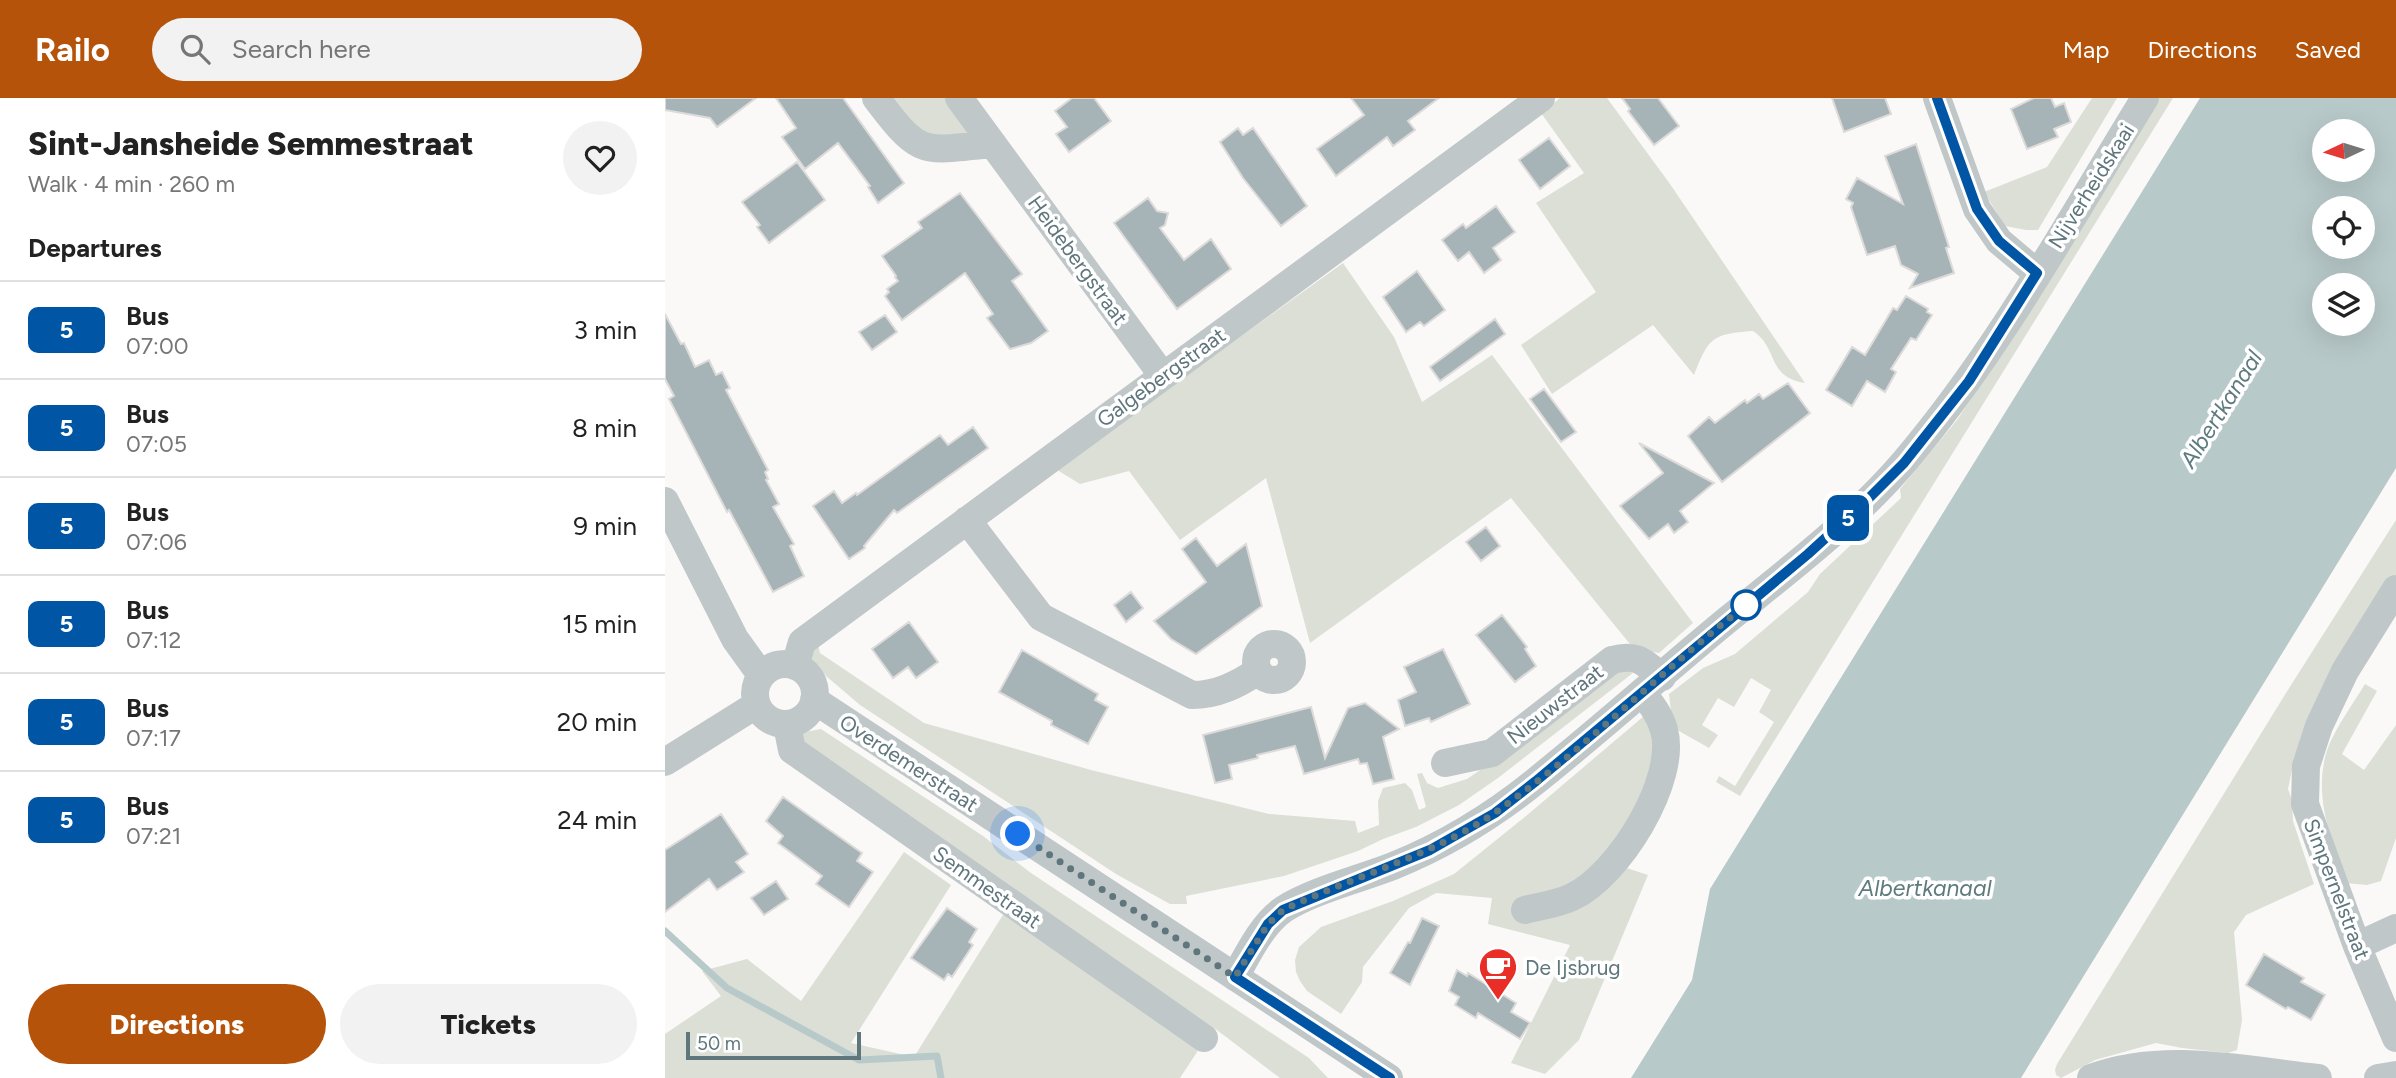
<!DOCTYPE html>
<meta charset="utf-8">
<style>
:root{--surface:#fff;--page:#f2f2f2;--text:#222;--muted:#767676;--line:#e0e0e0;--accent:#b45309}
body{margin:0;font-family:Figtree,sans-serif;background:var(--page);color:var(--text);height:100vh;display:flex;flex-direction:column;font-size:26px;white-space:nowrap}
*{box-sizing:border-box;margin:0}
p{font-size:23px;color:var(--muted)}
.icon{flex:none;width:38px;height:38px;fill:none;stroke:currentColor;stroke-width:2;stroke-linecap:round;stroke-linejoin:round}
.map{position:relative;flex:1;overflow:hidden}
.sheet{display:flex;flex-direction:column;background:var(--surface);width:665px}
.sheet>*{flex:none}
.badge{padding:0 14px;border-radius:10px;font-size:24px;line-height:46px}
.needle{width:46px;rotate:266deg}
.controls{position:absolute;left:1647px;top:21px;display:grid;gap:14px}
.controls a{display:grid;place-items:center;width:63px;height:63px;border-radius:50%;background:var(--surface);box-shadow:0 7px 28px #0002;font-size:35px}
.scale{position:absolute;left:21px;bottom:18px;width:175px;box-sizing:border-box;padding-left:7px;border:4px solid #5f767d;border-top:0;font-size:19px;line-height:24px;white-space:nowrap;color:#5f767d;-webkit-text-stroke:5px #fff;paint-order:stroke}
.you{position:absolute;width:35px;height:35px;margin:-18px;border:5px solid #fff;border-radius:50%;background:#1a73e8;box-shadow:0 0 0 10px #1a73e833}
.map>.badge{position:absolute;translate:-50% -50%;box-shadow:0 0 0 4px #fff}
h2{padding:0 28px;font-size:26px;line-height:63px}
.round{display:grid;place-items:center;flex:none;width:74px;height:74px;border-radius:37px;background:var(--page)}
.summary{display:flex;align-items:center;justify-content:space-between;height:119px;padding:0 28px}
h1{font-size:33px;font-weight:800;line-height:52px}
.cta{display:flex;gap:14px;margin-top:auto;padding:14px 28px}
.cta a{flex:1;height:80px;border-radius:42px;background:var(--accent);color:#fff;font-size:28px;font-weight:800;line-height:80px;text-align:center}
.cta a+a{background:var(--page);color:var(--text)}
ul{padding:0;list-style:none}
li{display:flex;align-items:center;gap:21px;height:98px;padding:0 28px;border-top:2px solid var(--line)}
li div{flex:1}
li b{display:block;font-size:26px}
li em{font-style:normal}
li .badge{min-width:77px;font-weight:700;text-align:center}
header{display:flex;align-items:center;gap:42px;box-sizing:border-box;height:98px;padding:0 35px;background:var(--accent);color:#fff}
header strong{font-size:33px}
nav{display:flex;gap:38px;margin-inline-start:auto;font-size:24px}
.search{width:490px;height:63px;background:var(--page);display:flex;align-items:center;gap:18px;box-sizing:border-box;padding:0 24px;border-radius:38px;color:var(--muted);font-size:26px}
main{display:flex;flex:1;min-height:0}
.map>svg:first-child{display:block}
.green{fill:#dbdfd6}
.water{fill:#b8c9ca;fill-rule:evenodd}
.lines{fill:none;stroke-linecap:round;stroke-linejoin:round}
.stream{stroke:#b8c9ca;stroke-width:7}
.building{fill:#a7b4b7;stroke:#dcdbd9;stroke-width:2}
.minor{stroke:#c0c7c9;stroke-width:28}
.line-casing{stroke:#fff;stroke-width:16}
.line{stroke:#0056a4;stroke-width:10}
.walk{stroke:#5f767d;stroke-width:7;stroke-dasharray:0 12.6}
.stop-dot{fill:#fff;stroke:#0056a4;stroke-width:3.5}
.labels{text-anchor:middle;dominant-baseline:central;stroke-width:7;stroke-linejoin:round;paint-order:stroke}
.street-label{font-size:21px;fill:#5f767d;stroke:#fff}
.poi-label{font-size:21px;fill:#5f767d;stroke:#fff;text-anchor:start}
.water-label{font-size:23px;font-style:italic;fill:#5e7b7d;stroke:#fff}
</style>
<header>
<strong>Railo</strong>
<div class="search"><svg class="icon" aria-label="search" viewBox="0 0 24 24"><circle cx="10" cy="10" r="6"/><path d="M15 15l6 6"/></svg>Search here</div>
<nav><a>Map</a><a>Directions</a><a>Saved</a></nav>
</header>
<main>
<section class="sheet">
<div class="summary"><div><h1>Sint-Jansheide Semmestraat</h1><p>Walk · 4 min · 260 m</p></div><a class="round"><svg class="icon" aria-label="heart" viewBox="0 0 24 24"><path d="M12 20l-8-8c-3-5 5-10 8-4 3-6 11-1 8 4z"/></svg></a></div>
<h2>Departures</h2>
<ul>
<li><span class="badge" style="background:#0056a4;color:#fff">5</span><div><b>Bus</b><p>07:00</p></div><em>3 min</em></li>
<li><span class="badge" style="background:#0056a4;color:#fff">5</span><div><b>Bus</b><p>07:05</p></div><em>8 min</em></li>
<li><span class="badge" style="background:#0056a4;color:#fff">5</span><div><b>Bus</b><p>07:06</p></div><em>9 min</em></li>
<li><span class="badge" style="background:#0056a4;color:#fff">5</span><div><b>Bus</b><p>07:12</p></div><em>15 min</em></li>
<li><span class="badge" style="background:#0056a4;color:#fff">5</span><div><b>Bus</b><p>07:17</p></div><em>20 min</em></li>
<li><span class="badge" style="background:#0056a4;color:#fff">5</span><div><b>Bus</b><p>07:21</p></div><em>24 min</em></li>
</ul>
<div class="cta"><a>Directions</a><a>Tickets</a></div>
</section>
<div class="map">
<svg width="1731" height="980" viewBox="0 0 1731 980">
<rect width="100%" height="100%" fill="#faf9f7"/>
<!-- green -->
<path class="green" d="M223 0H284L303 35 267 43Z
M895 0H942L1005 86 1140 285C1101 279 1114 250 1088 233 1046 236 1044 240 1029 277L988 227 887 296 856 247 931 194 871 105 919 75 876 15Z
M1427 0H1452L1373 132H1361L1340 128 1319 94 1382 69Z
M1493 0H1508L1075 698 1051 684 1054 678 1070 688 1109 624 1094 614 1106 592 1086 580 1069 609 1053 600 1037 627 1053 637 1044 650 1014 633 1007 624 1004 596 1038 570 1070 556 1143 494 1155 476 1236 400 1235 391 1292 322 1384 183Z
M678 165 729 239 757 304 827 257 1028 525 994 555 969 551 846 400 645 545 601 380 515 442 464 373 415 386 389 370 508 287Z
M1731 422V481L1630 657 1623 691 1627 702 1628 723 1649 786 1581 817 1569 834 1577 922 1572 952 1563 955 1517 950 1491 945 1430 962 1396 980 1391 977 1390 972 1392 966 1626 587Z
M153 546 155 555 259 625 426 672 604 716 690 723 693 735 714 727 713 703 718 690 740 685 747 692 754 712 761 709 752 676 757 675 762 685 773 690 802 681 824 666 949 568 968 575 833 680 794 707 751 729 718 741 693 753 619 778 521 798 522 806H505L451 776 195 607 147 566 145 559Z
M1700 586 1712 593 1677 656 1699 672 1731 627V740L1716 783 1702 787 1681 785C1666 741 1646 694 1664 647 1673 626 1688 606 1700 586Z
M979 618 985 623 992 668 940 763 983 777 914 942 880 976 846 965 905 847 823 826 827 800 771 795 744 810 698 869 697 884 676 916 642 893 635 883 631 874 630 862 634 849 656 829 728 803 789 776 861 718Z
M156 631 318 738 366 775 644 960 663 980H615L548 929 136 646 135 635Z
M239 754 286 787 186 945 249 959 341 812 534 951 515 980H0V936L56 898 37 873 82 861 136 903Z"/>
<!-- water -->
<path class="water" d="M1535 0H1731V370L1356 980H966L1027 882 1045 791ZM1659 33H1698V72H1659ZM1659 110H1698V149H1659ZM1659 187H1698V226H1659Z"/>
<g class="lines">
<!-- stream -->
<path class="stream" d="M0 833 62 890 194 962 272 958 276 980"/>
</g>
<!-- building -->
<path class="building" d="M0 0H91L52 29 45 20 0 12Z
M111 0H178L239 85 213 105 203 89 205 88 173 45 140 71 117 39 131 30Z
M407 0H429L446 23 404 54 391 36 402 29 390 13Z
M686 0H774L743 23 750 32 728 48 722 39 671 78 652 51 699 17Z
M957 0H993L1014 28 989 47 963 13 965 11Z
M1167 0H1220L1226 16 1179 34Z
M1369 0H1386L1390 9 1399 5 1406 24 1389 31 1393 39 1362 51 1346 11Z
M573 30 578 37 588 30 642 108 616 128 578 80 555 44Z
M884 40 905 68 875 91 854 62Z
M1251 46 1284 149 1281 150 1289 175 1245 190 1253 176 1236 167 1230 148 1202 157 1186 109 1188 105 1181 101 1192 80 1238 106 1220 58Z
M132 64 160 102 104 145 92 129 95 127 77 104Z
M295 95 357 176 347 183 383 233 366 245 345 251 322 220 328 216 300 175 237 222 220 198 224 194 222 191 233 183 230 179 231 178 217 158 257 130 253 124Z
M483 100 492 113 503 115 500 127 495 130 519 162 546 141 566 171 512 211 449 125Z
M831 108 850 134 828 150 836 162 819 175 804 154 793 163 777 142 798 126 801 130Z
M752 173 780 212 759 228 755 224 741 234 718 199Z
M1241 198 1263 211 1262 214 1267 217 1251 242 1246 240 1226 271 1231 274 1220 294 1202 283 1187 308 1161 292 1187 249 1200 257 1228 210 1232 212Z
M0 216 16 246 19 245 30 269 44 262 51 277 57 274 65 290 61 292 103 372 100 374 103 381 101 382 114 406 108 409 129 446 125 448 139 478 108 494 64 412 62 414 4 301 9 298 0 281Z
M220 217 232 234 207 252 194 234Z
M830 221 840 236 775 283 765 269Z
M1123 285 1145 315 1057 384 1023 338 1044 319 1050 325 1080 302 1082 305 1094 296 1098 301Z
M879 291 911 334 896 344 865 301Z
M308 329 323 350 232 415 229 412 199 448 200 450 184 461 148 408 169 393 177 405 191 395 192 397 275 337 283 347Z
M974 345 1049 385 1015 413 1023 424 1009 435 1003 426 984 441 955 408 998 375Z
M821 429 835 448 816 463 801 444Z
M531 440 552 468 581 446 597 508 531 556 506 541 489 523 541 484 517 451Z
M466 494 478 510 461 524 449 507Z
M837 517 862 549 860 551 871 568 850 584 811 537Z
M244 524 273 564 251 580 243 569 228 580 207 551Z
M778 551 805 606 766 624 764 620 740 628 733 602 751 594 739 569Z
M357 552 433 596 430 602 443 609 423 646 386 627 387 623 334 594Z
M700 605 734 631 718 639 729 681 708 686 702 665 695 666 693 661 639 676 630 648 592 657 593 660 564 667 567 681 550 685 538 637 646 609 660 660 683 610Z
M118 699 197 755 192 763 208 774 184 809 151 786 157 778 113 745 118 738 101 723Z
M56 716 83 756 71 764 79 774 52 792 44 781 0 814V752Z
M111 783 123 801 99 817 86 800Z
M282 810 312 831 304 844 308 847 287 879 283 876 279 882 246 860Z
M757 820 774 828 745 887 725 875 743 844 745 845Z
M1599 856 1639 880 1636 884 1660 897 1646 922 1623 909 1621 911 1581 887Z
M792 872 802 878 803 875 851 905 846 914 865 925 855 941 813 915 811 920 790 907 794 899 784 893Z"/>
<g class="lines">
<!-- minor -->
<path class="minor" d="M211 0C256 60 257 53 328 46
M294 0 498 278
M1272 0 1312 111 1334 143 1372 175
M0 403 70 541 96 577
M302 422 376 519 527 597C552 597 572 587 593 573
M1731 491 1680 573 1654 628 1641 668 1640 706 1692 848 1731 940
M591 564a18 18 0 1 1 36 0a18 18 0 1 1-36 0Z
M90 596a30 30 0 1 1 60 0a30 30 0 1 1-60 0Z
M130 568 137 544 876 0
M149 602 724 980
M122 627 127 652 539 940
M0 664 91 607
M780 665 827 655 947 562C972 555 979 564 997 579
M860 812C875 808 893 806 907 799 953 778 1013 682 999 632 995 617 986 606 977 594
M1692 848 1731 830
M570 879C583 856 597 826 619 811 649 792 695 781 728 768 780 747 829 717 872 682 937 630 998 575 1061 523 1122 473 1189 423 1240 363 1334 252 1404 123 1480 0
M1426 980C1499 953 1578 972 1653 980
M1713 980 1731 977"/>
</g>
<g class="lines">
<!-- line casing -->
<g class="line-casing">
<path id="line" d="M725 980 570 879 603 826 618 812 765 752 830 715 871 683 1143 456 1200 404 1239 365 1304 283 1372 175 1334 143 1312 111 1272 0"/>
</g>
<!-- line -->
<use href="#line" class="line"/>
<!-- walk -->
<path class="walk" d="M353 736 570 879 603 826 618 812C689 778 765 759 831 714 919 652 996 573 1081 507"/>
</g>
<!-- icons -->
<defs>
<g id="cafe-pin" transform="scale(2.0125)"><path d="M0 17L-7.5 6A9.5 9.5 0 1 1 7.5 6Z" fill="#e92e28" stroke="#fff"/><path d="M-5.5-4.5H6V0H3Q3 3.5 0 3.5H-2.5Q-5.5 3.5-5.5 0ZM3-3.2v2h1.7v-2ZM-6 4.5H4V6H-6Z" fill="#fff"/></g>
</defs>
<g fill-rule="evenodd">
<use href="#cafe-pin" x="833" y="869"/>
</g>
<!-- markers -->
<circle class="stop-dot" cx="1081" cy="507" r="14"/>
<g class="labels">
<!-- street labels -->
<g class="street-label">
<text transform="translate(1426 88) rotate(-58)">Nijverheidskaai</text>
<text transform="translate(413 162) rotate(54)">Heidebergstraat</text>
<text transform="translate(496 279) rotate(-36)">Galgebergstraat</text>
<text transform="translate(890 606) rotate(-38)">Nieuwstraat</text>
<text transform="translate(244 665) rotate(33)">Overdemerstraat</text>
<text transform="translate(322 789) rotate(35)">Semmestraat</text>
<text transform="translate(1672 791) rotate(69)">Simpernelstraat</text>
</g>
<!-- poi labels -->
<g class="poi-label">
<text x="860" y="869">De Ijsbrug</text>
</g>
<!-- water labels -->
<g class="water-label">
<text transform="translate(1556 311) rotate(-58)">Albertkanaal</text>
<text x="1260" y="790">Albertkanaal</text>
</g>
</g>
</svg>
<div class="controls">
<a><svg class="needle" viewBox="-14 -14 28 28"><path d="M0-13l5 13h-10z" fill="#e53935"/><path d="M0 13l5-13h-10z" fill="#767676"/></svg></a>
<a><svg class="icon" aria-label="locate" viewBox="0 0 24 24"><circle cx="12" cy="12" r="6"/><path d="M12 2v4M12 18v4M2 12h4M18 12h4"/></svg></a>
<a><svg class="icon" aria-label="layers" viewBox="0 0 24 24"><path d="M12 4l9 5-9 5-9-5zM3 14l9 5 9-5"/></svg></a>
</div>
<div class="scale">50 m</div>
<div class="you" style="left:353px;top:736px"></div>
<b class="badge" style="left:1183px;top:420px;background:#0056a4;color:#fff">5</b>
</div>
</main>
